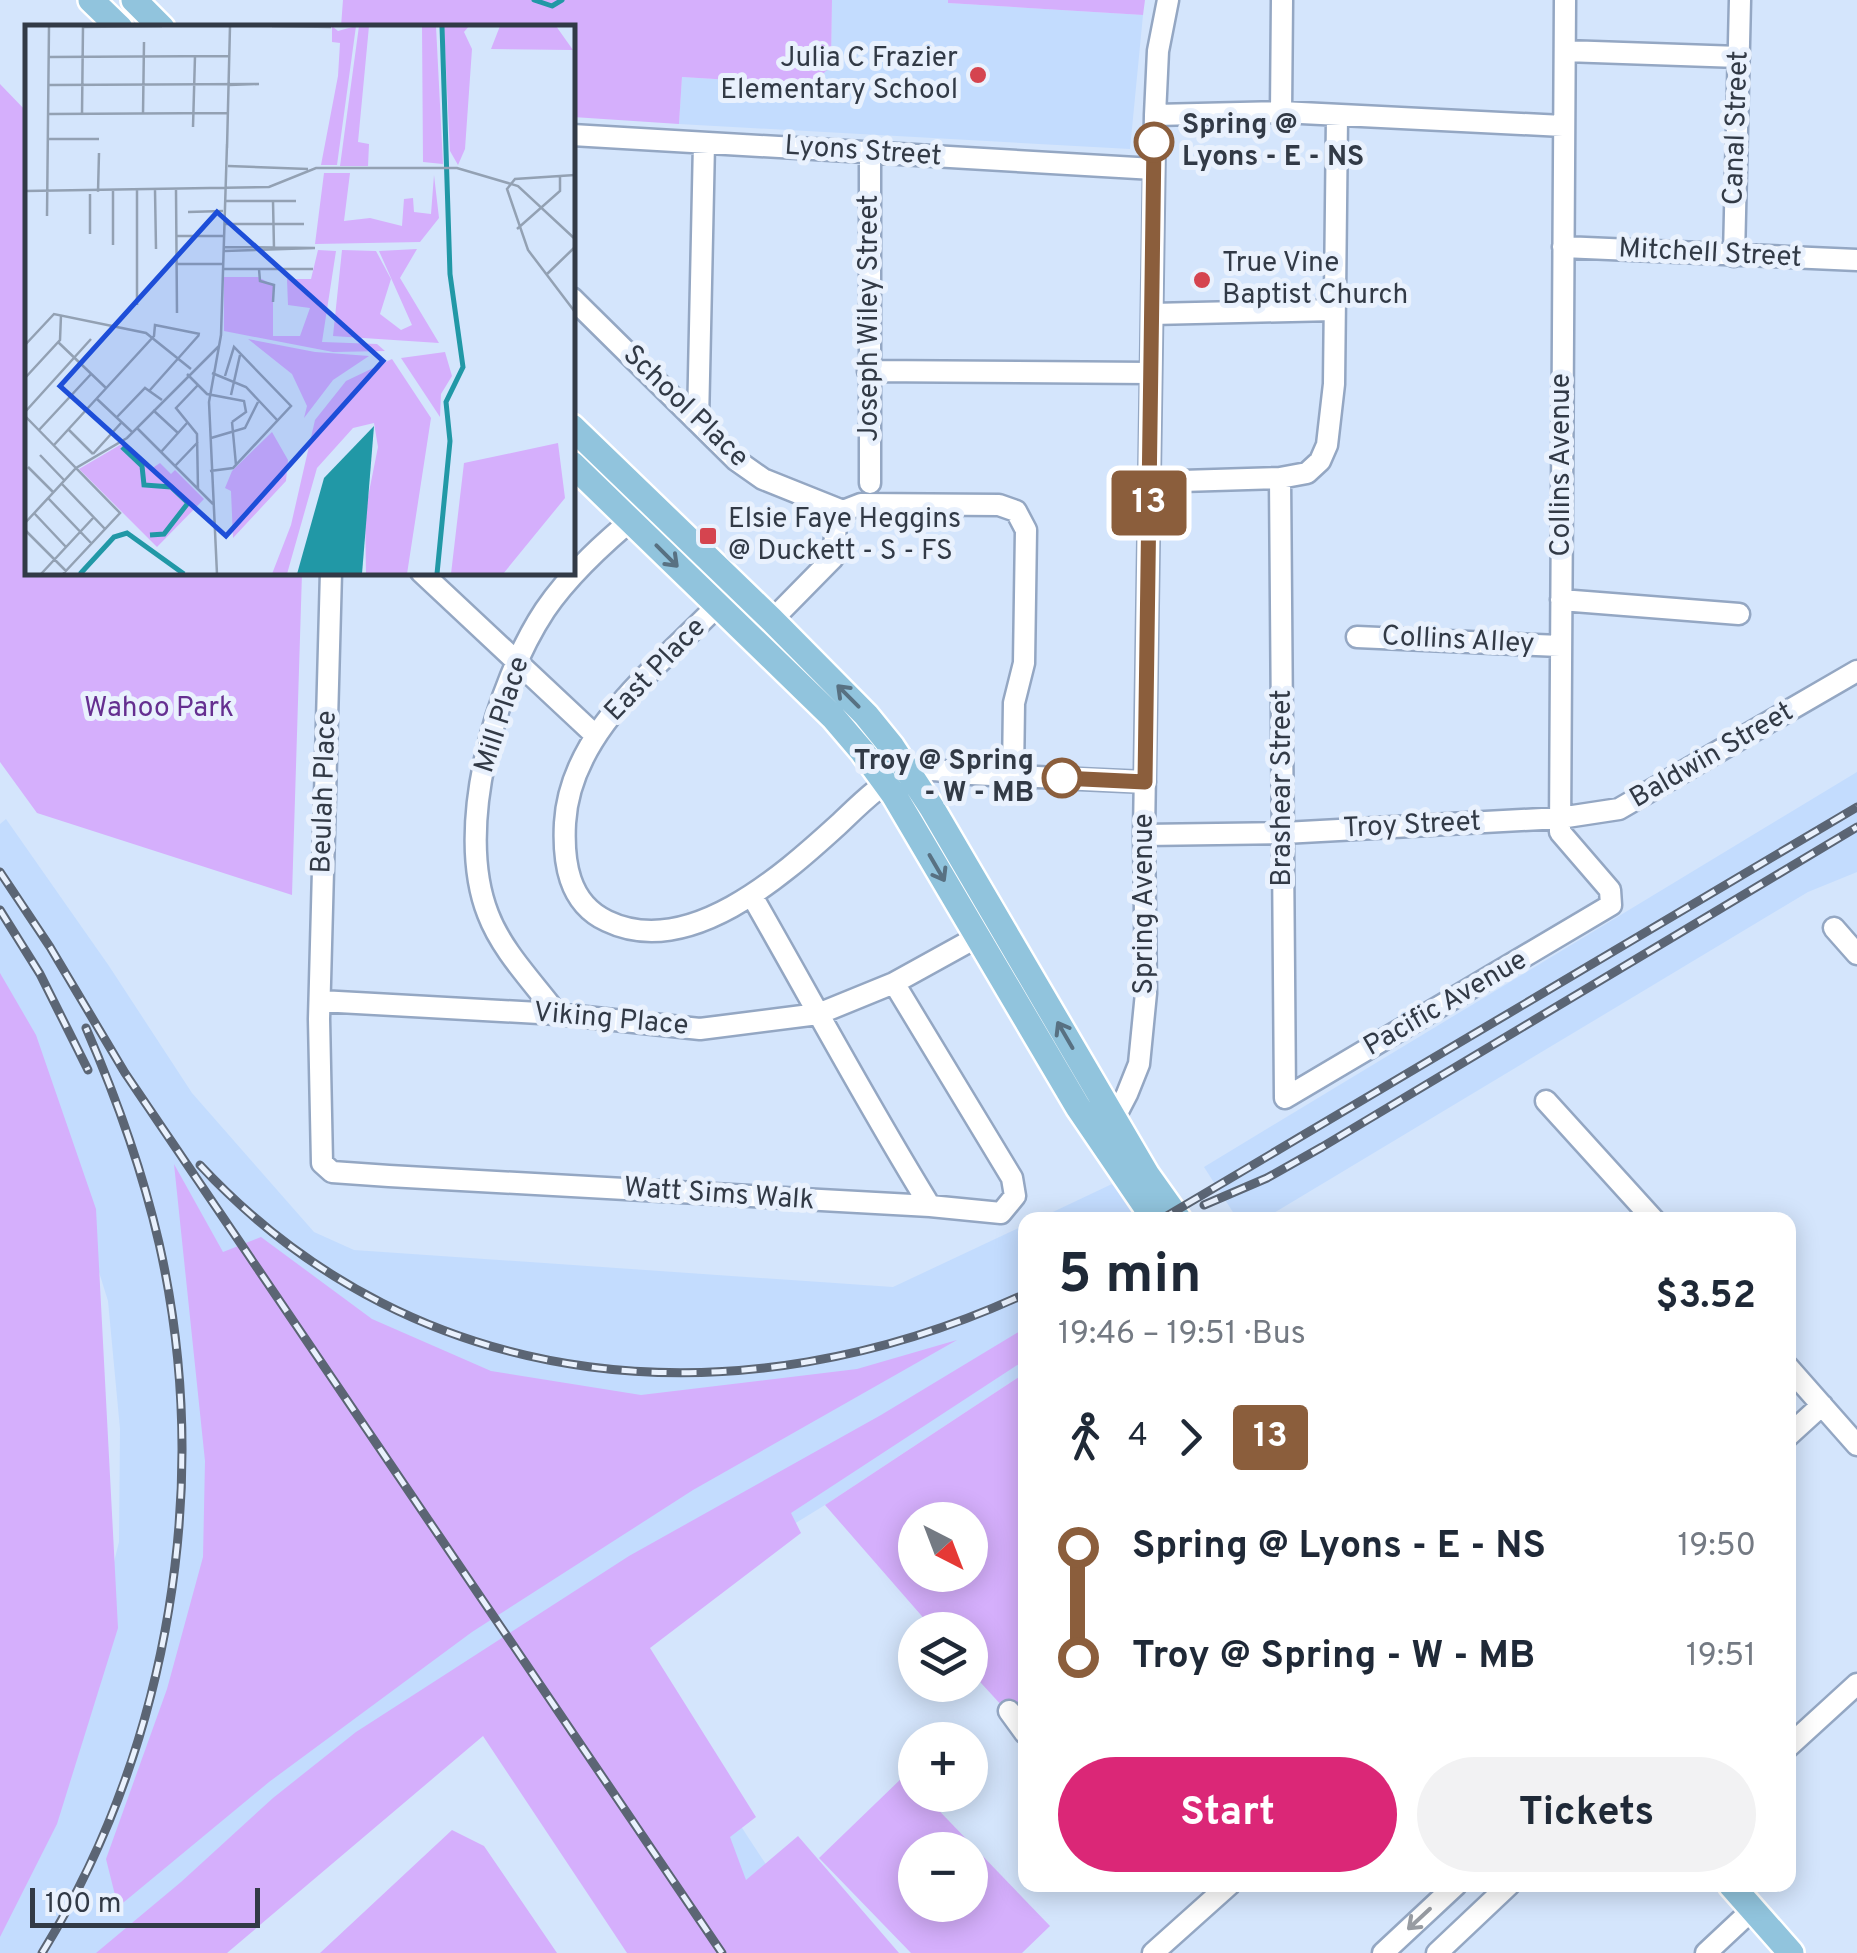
<!DOCTYPE html>
<meta charset="utf-8">
<style>
:root{--surface:#fff;--page:#f2f2f3;--text:#1f2937;--muted:#747a83;--accent:#db2777}
body{margin:0;font-family:Overpass,sans-serif;background:var(--page);color:var(--text);height:100vh;display:flex;flex-direction:column;font-size:38px;white-space:nowrap}
*{box-sizing:border-box;margin:0}
p{font-size:32px;color:var(--muted)}
.icon{flex:none;width:55px;height:55px;fill:none;stroke:currentColor;stroke-width:2;stroke-linecap:round;stroke-linejoin:round}
.map{position:relative;flex:1;overflow:hidden}
.details{position:absolute;left:1018px;top:1212px;width:778px;height:680px;display:flex;flex-direction:column;background:var(--surface);border-radius:20px;box-shadow:0 5px 25px #0003}
.details>*{flex:none}
.badge{padding:0 20px;border-radius:8px;font-size:35px;line-height:65px}
.needle{width:65px;rotate:138deg}
.controls{position:absolute;left:898px;top:1502px;display:grid;gap:20px}
.controls a{display:grid;place-items:center;width:90px;height:90px;border-radius:50%;background:var(--surface);box-shadow:0 5px 25px #0003;font-size:50px}
.scale{position:absolute;left:30px;bottom:25px;width:230px;box-sizing:border-box;padding-left:10px;border:5px solid #323a46;border-top:0;font-size:28px;line-height:35px;white-space:nowrap;color:#323a46;-webkit-text-stroke:8px #e9f1fd;paint-order:stroke}
.map>.badge{position:absolute;translate:-50% -50%;box-shadow:0 0 0 5px #fff}
.legs{display:flex;align-items:center;gap:15px;height:110px;padding:0 40px;font-size:32px}
.legs p{margin-inline-start:auto}
.headline{display:flex;align-items:center;justify-content:space-between;height:170px;padding:0 40px}
h1{font-size:55px;font-weight:700;line-height:75px}
.cta{display:flex;gap:20px;margin-top:auto;padding:20px 40px}
.cta a{flex:1;height:115px;border-radius:60px;background:var(--accent);color:#fff;font-size:40px;font-weight:700;line-height:115px;text-align:center}
.cta a+a{background:var(--page);color:var(--text)}
ul{padding:0 40px;list-style:none}
li{display:flex;align-items:center;gap:35px;height:110px;font-size:38px}
li i{display:grid;place-items:center;width:15px;height:100%;margin:0 12px;background:currentColor}
li i::after{content:'';width:25px;height:25px;margin:-12px;border:8px solid;border-radius:50%;background:var(--surface)}
li p{margin-inline-start:auto}
li:first-child i{background:linear-gradient(#0000 50%,currentColor 0)}
li:last-child i{background:linear-gradient(currentColor 50%,#0000 0)}
.map>svg:first-child{display:block}
.built{fill:#c3dcfe}
.green{fill:#d5affc;fill-rule:evenodd}
.lines{fill:none;stroke-linecap:round;stroke-linejoin:round}
.stream{stroke:#2198a6;stroke-width:5}
.minor-casing{stroke:#94a7c3;stroke-width:25}
.major-casing{stroke:#fff;stroke-width:30}
.minor{stroke:#fff;stroke-width:20}
.major{stroke:#91c4dd;stroke-width:25}
.rail-casing{stroke:#5b6574;stroke-width:9}
.rail{stroke:#e9f1fd;stroke-width:5;stroke-dasharray:15;stroke-linecap:butt}
.oneway{stroke:#587182}
.oneway2{stroke:#989ca2}
.line-1-casing{stroke:#fff;stroke-width:22}
.line-1{stroke:#8b5e3c;stroke-width:15}
.poi-dot{fill:#d5444f;stroke:#e9f1fd;stroke-width:4}
.stop-1-dot{fill:#fff;stroke:#8b5e3c;stroke-width:5}
.labels{text-anchor:middle;dominant-baseline:central;stroke-width:10;stroke-linejoin:round;paint-order:stroke}
.poi-label{font-size:28px;fill:#323a46;stroke:#e9f1fd;text-anchor:start}
.stop-label{font-size:28px;font-weight:bold;fill:#323a46;stroke:#e9f1fd;text-anchor:start}
.street-label{font-size:28px;fill:#323a46;stroke:#e9f1fd}
.park-label{font-size:28px;fill:#652f90;stroke:#e9f1fd}
.inset-river{fill:none;stroke:#2198a6;stroke-width:5}
.inset-road{fill:none;stroke:#93a1b3;stroke-width:2.5}
.view{fill:#1d4ed8;fill-opacity:0.15;stroke:#1d4ed8;stroke-width:5}
.inset-edge{fill:none;stroke:#323a46;stroke-width:5}
</style>
<div class="map">
<svg width="1857" height="1953" viewBox="0 0 1857 1953">
<rect width="100%" height="100%" fill="#d4e5fc"/>
<!-- built -->
<path class="built" d="M832 0H948V3L1143 15 1130 149 679 124 682 77 812 85 831 66Z
M1857 772V872L1808 892 1262 1220H1238L1204 1167Z
M6 819 109 966 192 1093 314 1232 354 1250 893 1287 1025 1225V1373L825 1505 615 1634 824 1953 489 1668 124 1953H0V1920L77 1710 119 1542 120 1429 108 1301 71 1182 0 1004V824Z
M1112 1184 1139 1220H1036Z"/>
<!-- green -->
<path class="green" d="M343 0H832L831 66 812 85 682 77 679 124 573 117 572 28 341 27Z
M948 0H1145L1143 15 948 3Z
M0 84 27 112 28 572 302 573 292 895 37 813 0 762Z
M0 973 36 1035 96 1209 118 1628 57 1824 0 1937Z
M174 1164 223 1252 261 1237 372 1319 491 1371 641 1395 857 1369 957 1340 693 1490 472 1632 269 1782 118 1907 106 1859 167 1689 203 1557 205 1461Z
M1025 1328V1360L791 1513 801 1533 650 1648 756 1817 730 1837 746 1880 798 1836 899 1953H627L483 1736 227 1953H96L181 1882 273 1798 356 1732 629 1556 881 1415Z
M1025 1373V1731L970 1671V1630H934L825 1505ZM915 1520H970V1575H915Z
M905 1775 915 1785V1795H924L1050 1926 1022 1953H911L819 1858ZM915 1850H970V1905H915Z
M452 1830 484 1846 557 1953H320Z"/>
<g class="lines">
<!-- stream -->
<path class="stream" d="M534 0 552 6 562 0"/>
<!-- minor casing -->
<g class="minor-casing">
<path id="minor" d="M1565 51 1739 57
M1281 112 1282 0
M1155 115 1281 112 1563 126
M572 135 1154 169
M1563 247 1857 260
M1734 256 1740 0
M572 298 736 460 763 479 843 511 861 504 999 505 1016 511 1026 530 1024 663 1014 703 1013 775
M1152 314 1334 310
M868 371 1151 373
M698 422 704 143
M1280 478 1285 1098
M1149 482 1280 478 1307 473 1320 461 1327 445 1334 384 1337 117
M870 483V152
M331 572 319 1019 322 1163 332 1172 389 1176 930 1206 1001 1213 1015 1196 1012 1178 894 983
M421 572 594 734
M1561 600 1739 614
M717 606C658 667 570 732 565 823 563 861 568 903 607 921 688 960 782 876 838 825 856 808 886 777 910 771 928 767 953 773 971 774 1029 777 1087 779 1145 782
M772 620 833 558 836 526 843 511
M1357 637 1560 646
M1144 835 1284 833 1560 818 1619 809 1857 671
M752 896C811 999 867 1104 930 1206
M1834 928 1857 954
M320 1001 557 1014 700 1029 818 1014 894 983 990 930
M557 1014C533 982 502 951 488 914 454 828 496 684 545 610 570 573 607 540 641 512
M1285 1098 1611 905 1610 890 1560 832 1565 0
M1546 1101 1654 1220
M1105 1127 1114 1119 1127 1094 1139 1064 1146 993 1144 835 1155 115 1158 51 1168 0
M1788 1367 1857 1445
M1788 1436 1822 1405
M1009 1711 1025 1733
M1788 1747 1857 1684
M1153 1953 1229 1885
M1383 1953 1456 1885
M1437 1953 1509 1885
M1706 1953 1752 1910"/>
</g>
<!-- major casing -->
<g class="major-casing">
<path id="major" d="M91 0 120 28
M134 0 162 28
M572 427 772 620 866 715 892 747 932 808 1147 1175 1179 1220
M572 464 833 717 862 751 894 795 1078 1107 1155 1220
M1731 1885 1791 1953"/>
</g>
<!-- minor -->
<use href="#minor" class="minor"/>
<!-- major -->
<use href="#major" class="major"/>
<!-- rail casing -->
<g class="rail-casing">
<path id="rail" d="M0 872 50 947 125 1073 722 1953
M0 910 40 974 88 1070
M200 1165C420 1401 742 1424 1025 1294
M1204 1205 1267 1178 1322 1147 1857 827
M1160 1220 1857 807
M42 1953C170 1745 213 1482 159 1243 142 1169 116 1097 86 1028"/>
</g>
<!-- rail -->
<use href="#rail" class="rail"/>
</g>
<!-- one-way arrows -->
<defs><path id="oneway-shaft" d="M-6 0H5M1.5-3L5.5 0L1.5 3" fill="none" stroke-width="1.6" stroke-linecap="round" stroke-linejoin="round" transform="scale(2.5)"/></defs>
<g class="oneway">
<use href="#oneway-shaft" transform="translate(667 556) rotate(45)"/>
<use href="#oneway-shaft" transform="translate(848 696) rotate(-135)"/>
<use href="#oneway-shaft" transform="translate(937 868) rotate(60)"/>
<use href="#oneway-shaft" transform="translate(1065 1035) rotate(-120)"/>
</g>
<use class="oneway2" href="#oneway-shaft" transform="translate(1419 1919) rotate(137)"/>
<g class="lines">
<!-- line-1 casing -->
<g class="line-1-casing">
<path id="line-1" d="M1062 778 1145 782 1154 142"/>
</g>
<!-- line-1 -->
<use href="#line-1" class="line-1"/>
</g>
<!-- markers -->
<g class="poi-dot">
<circle cx="978" cy="75" r="10"/>
<circle cx="1202" cy="280" r="10"/>
<rect x="698" y="526" width="20" height="20" rx="5"/>
</g>
<g class="stop-1-dot">
<circle cx="1154" cy="142" r="18"/>
<circle cx="1062" cy="778" r="18"/>
</g>
<g class="labels">
<!-- poi labels -->
<g class="poi-label">
<text x="958" y="59" text-anchor="end">Julia C Frazier<tspan x="958" dy="32">Elementary School</tspan></text>
<text x="1222" y="264">True Vine<tspan x="1222" dy="32">Baptist Church</tspan></text>
<text x="728" y="520">Elsie Faye Heggins<tspan x="728" dy="32">@ Duckett - S - FS</tspan></text>
</g>
<!-- stop labels -->
<g class="stop-label">
<text x="1182" y="126">Spring @<tspan x="1182" dy="32">Lyons - E - NS</tspan></text>
<text x="1034" y="762" text-anchor="end">Troy @ Spring<tspan x="1034" dy="32">- W - MB</tspan></text>
</g>
<!-- street labels -->
<g class="street-label">
<text transform="translate(1737 128) rotate(-88)">Canal Street</text>
<text transform="translate(863 152) rotate(4)">Lyons Street</text>
<text transform="translate(1710 254) rotate(3)">Mitchell Street</text>
<text transform="translate(870 318) rotate(-90)">Joseph Wiley Street</text>
<text transform="translate(685 407) rotate(44)">School Place</text>
<text transform="translate(1562 465) rotate(-90)">Collins Avenue</text>
<text transform="translate(1458 641) rotate(3)">Collins Alley</text>
<text transform="translate(656 670) rotate(-46)">East Place</text>
<text transform="translate(503 715) rotate(-72)">Mill Place</text>
<text transform="translate(1712 756) rotate(-30)">Baldwin Street</text>
<text transform="translate(1283 788) rotate(-90)">Brashear Street</text>
<text transform="translate(325 792) rotate(-88)">Beulah Place</text>
<text transform="translate(1412 826) rotate(-3)">Troy Street</text>
<text transform="translate(1145 904) rotate(-90)">Spring Avenue</text>
<text transform="translate(1446 1004) rotate(-30)">Pacific Avenue</text>
<text transform="translate(611 1020) rotate(5)">Viking Place</text>
<text transform="translate(719 1195) rotate(4)">Watt Sims Walk</text>
</g>
<!-- park labels -->
<g class="park-label">
<text x="159" y="709">Wahoo Park</text>
</g>
</g>
<!-- overview -->
<g transform="translate(25 25)">
<rect width="550" height="550" fill="#d4e5fc"/>
<path d="M307 1 313 6 331 1 312 140H296L313 51 315 18 307 17ZM334 1H344L333 117 344 119 343 141H315ZM397 1H411L418 139 398 137ZM419 1H444L439 7 447 24 440 124 433 140 425 126ZM475 1H531L548 25 466 24ZM299 148H325L319 196 345 193 377 201 379 174 388 173 389 187 406 189 409 150 414 193 395 217 290 219ZM392 224 375 253 414 318 308 311 317 225 351 226 366 254 355 289 376 305 387 300 354 226ZM293 225 311 226 297 317 352 319 360 326 308 327 199 306V252H233L248 260V311H275L285 283 263 280 262 254H286ZM223 314 290 327 344 331 308 355 279 393 282 381 267 349ZM420 327 427 351 416 369 415 392 376 333ZM367 334 406 393 382 549H341L340 487 353 422 349 398 328 403 292 443 262 549H247L266 500 290 395 321 356ZM247 407 263 435 261 456 208 513 206 466 200 463 207 446ZM100 417 126 444 135 438 146 449 150 445 179 474 132 522 54 444ZM533 418 540 473 478 549H426L439 438Z" fill="#d5affc"/>
<path d="M349 401 337 549H272L299 453Z" fill="#2198a6"/>
<path class="inset-river" d="M97 422 117 441 119 460 146 462 163 478 139 509 125 510M55 549 89 512 102 508 159 549M412 549 425 416 421 377 438 342 425 249 417 1"/>
<path class="inset-road" d="M247 1 306 2M58 2 137 1M24 32 205 31M24 60 234 59 204 60M24 89 203 88M57 89 58 1M118 89 119 17M168 102 170 31M23 114H74M202 123 205 1M203 141 283 144M550 150 490 154 482 164 503 225 550 287M112 165V280M130 165 131 224M151 165 152 288M0 166 244 162 291 143H432L493 161 550 214M88 166V220M73 167 74 128M65 169V209M200 176H271M248 176 249 224M163 187 198 186M22 191 24 1M199 199H279M492 204 535 166V151M151 211H198M198 222 290 223 199 226M151 239H197M198 244H288M234 244 235 256 249 260 248 277M521 250 550 222M33 317 81 363M0 320 29 289 121 308 166 344M187 348 221 362 253 396M162 349 182 369 219 376 221 387 207 397M0 353 35 315 36 290M173 360 151 383 172 409 173 465M125 365 174 310M206 370 215 330M72 374 107 407M128 385 153 408M0 387 66 314M0 391 95 488 38 549M91 393 120 363 137 375M207 397 211 440M112 403 188 479M14 405 67 348M44 405 68 429M186 413 220 403 233 377M29 420 129 311 130 300 175 309M136 427 162 398M68 429 96 398M15 430 39 455M150 441 173 417M3 442 28 467M185 446 208 443 266 381 209 322 200 351M36 458 80 504M23 473 67 519M9 488 41 522M0 498 51 443 102 413 194 321M0 505 41 546M16 549 69 492M192 549 184 377 196 310 202 119"/>
<path class="view" d="M192 187 358 336 201 511 35 361Z"/>
<rect width="550" height="550" class="inset-edge"/>
</g>
</svg>
<div class="controls">
<a><svg class="needle" viewBox="-14 -14 28 28"><path d="M0-13l5 13h-10z" fill="#e53935"/><path d="M0 13l5-13h-10z" fill="#747a83"/></svg></a>
<a><svg class="icon" aria-label="layers" viewBox="0 0 24 24"><path d="M12 4l9 5-9 5-9-5zM3 14l9 5 9-5"/></svg></a>
<a>+</a>
<a>−</a>
</div>
<div class="scale">100 m</div>
<b class="badge" style="left:1149px;top:503px;background:#8b5e3c;color:#fff">13</b>
<section class="details">
<div class="headline"><div><h1>5 min</h1><p>19:46 – 19:51 · Bus</p></div><b>$3.52</b></div>
<div class="legs"><svg class="icon" aria-label="walk" viewBox="0 0 24 24"><circle cx="13" cy="4" r="2"/><path d="M13 8l-2 6 4 7M11 14l-3 7M7 12l3-4h3l4 4"/></svg>4<svg class="icon" aria-label="forward" viewBox="0 0 24 24"><path d="M9 5l7 7-7 7"/></svg><b class="badge" style="background:#8b5e3c;color:#fff">13</b></div>
<ul>
<li><i style="color:#8b5e3c"></i><b>Spring @ Lyons - E - NS</b><p>19:50</p></li>
<li><i style="color:#8b5e3c"></i><b>Troy @ Spring - W - MB</b><p>19:51</p></li>
</ul>
<div class="cta"><a>Start</a><a>Tickets</a></div>
</section>
</div>
